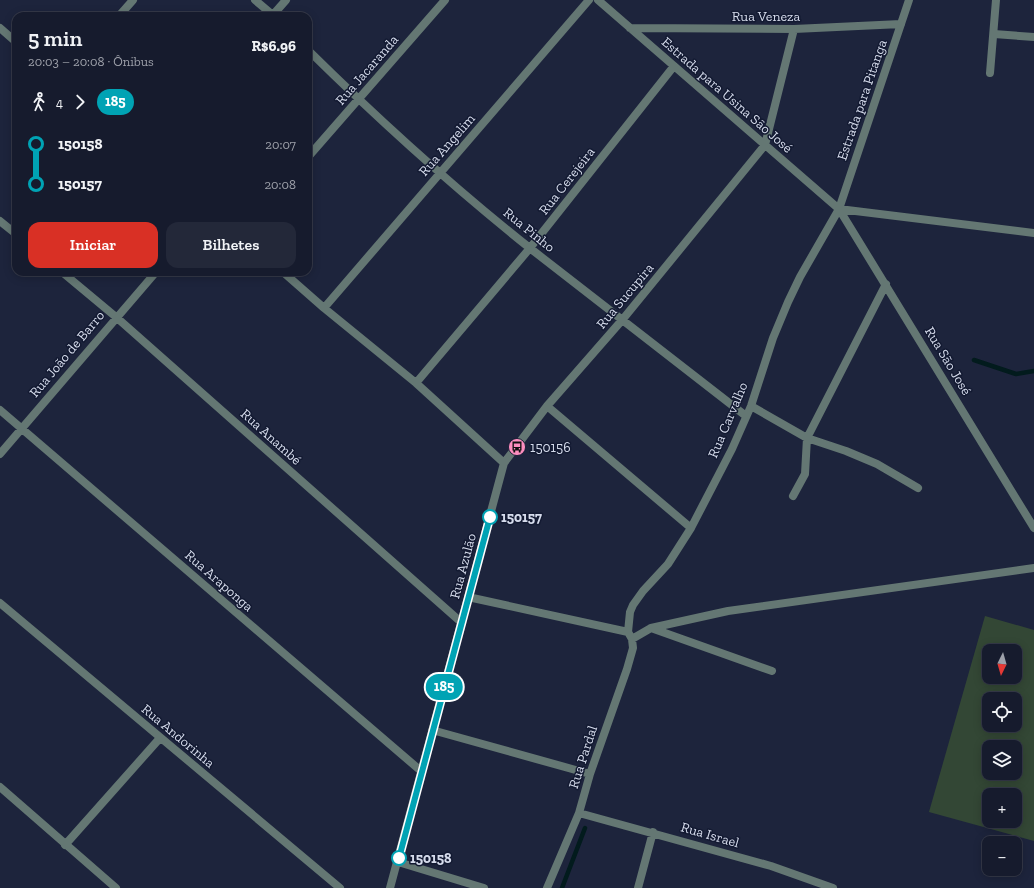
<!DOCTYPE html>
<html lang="pt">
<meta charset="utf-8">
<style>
:root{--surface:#161b2d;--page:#232839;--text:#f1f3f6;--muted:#9ea1aa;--line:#353949;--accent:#d93025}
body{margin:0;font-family:"Zilla Slab",serif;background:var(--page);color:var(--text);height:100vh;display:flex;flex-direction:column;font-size:15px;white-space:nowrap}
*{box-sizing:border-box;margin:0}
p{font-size:13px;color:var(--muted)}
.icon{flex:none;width:22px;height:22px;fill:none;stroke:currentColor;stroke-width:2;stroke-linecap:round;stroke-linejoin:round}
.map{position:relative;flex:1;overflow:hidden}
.side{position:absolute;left:12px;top:12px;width:300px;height:264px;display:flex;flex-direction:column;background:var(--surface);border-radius:12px;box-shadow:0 2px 10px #0003,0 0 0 1px var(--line)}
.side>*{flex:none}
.badge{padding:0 8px;border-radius:13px;font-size:14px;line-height:26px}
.needle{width:26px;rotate:185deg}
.buttons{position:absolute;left:982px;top:644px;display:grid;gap:8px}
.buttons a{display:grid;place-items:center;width:40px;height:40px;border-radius:8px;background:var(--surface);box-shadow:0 2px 10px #0003,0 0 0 1px var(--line);font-size:20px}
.map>.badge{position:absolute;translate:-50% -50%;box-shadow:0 0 0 2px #fff}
.legs{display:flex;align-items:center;gap:6px;height:44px;padding:0 16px;font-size:13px}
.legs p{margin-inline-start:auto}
.headline{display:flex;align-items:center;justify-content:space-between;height:68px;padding:0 16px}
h1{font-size:22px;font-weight:600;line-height:30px}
.cta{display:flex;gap:8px;margin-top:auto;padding:8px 16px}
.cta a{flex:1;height:46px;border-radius:12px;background:var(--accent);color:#fff;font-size:16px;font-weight:600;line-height:46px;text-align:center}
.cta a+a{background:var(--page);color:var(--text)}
ul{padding:0 16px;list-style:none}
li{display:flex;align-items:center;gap:14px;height:40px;font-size:15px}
li i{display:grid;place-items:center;width:6px;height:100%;margin:0 5px;background:currentColor}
li i::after{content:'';width:10px;height:10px;margin:-5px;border:3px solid;border-radius:50%;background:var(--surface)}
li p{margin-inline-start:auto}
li:first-child i{background:linear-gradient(#0000 50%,currentColor 0)}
li:last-child i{background:linear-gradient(currentColor 50%,#0000 0)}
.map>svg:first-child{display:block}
.green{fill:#334735;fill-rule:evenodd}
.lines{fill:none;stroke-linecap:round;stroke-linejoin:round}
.stream{stroke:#021b1d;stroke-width:4.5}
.service{stroke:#647773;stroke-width:8}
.minor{stroke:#647773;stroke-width:8}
.line-1-casing{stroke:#fff;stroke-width:9}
.line-1{stroke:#00a3b4;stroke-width:6}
.stop-1-dot{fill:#fff;stroke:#00a3b4;stroke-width:2}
.labels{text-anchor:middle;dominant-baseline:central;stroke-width:3;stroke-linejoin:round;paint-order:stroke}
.street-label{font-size:14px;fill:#d6dcec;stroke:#131a32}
.poi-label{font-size:14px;fill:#d6dcec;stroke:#131a32;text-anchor:start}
.stop-label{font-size:14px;font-weight:bold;fill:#d6dcec;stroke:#131a32;text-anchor:start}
</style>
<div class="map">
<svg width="1034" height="888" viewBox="0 0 1034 888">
<rect width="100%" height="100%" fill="#1d243c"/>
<!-- green -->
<path class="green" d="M985 616 1034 630V841L929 812ZM989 651H1015V677H989ZM989 699H1015V725H989ZM989 747H1015V773H989ZM989 795H1015V821H989Z"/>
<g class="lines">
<!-- stream -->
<path class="stream" d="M974 360 1016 374 1034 371
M562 888 585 828"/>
<!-- service -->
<path class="service" d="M994 34 1034 37
M990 73 996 0"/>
<!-- minor -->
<path class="minor" d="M255 0 274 16
M598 0 839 209 1034 528
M119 16 133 0
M272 16 286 0
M0 28 16 42
M630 28 794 29 901 24
M308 50C379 120 453 187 531 249 602 305 674 360 746 416
M308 157 445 0
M839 209 1034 233
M0 221 16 234
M62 272 116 317 462 623
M283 272 324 308 416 383 504 463
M324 308 589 0
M416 383 530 248 674 66
M547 406 691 528
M751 406 807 438 886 284
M0 410 421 771
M0 454 156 272
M793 496 805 474 807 438 846 451 877 464 918 488
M468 597 628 632
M0 603 340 888
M651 628 728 611 1034 568
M628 632 630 612 633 605 643 591 668 564 691 528 732 449 751 406 773 338 788 302 800 277 839 209 909 0
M632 639 651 628 772 671
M432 730 590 774
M0 787 116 888
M579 813 771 866 833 888
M65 845 160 738
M398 862 484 888
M390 888 504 463 547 406 623 319 765 145 794 29
M547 888 579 813 590 774 627 669 633 648 632 639 628 632
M638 888 653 832"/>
</g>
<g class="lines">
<!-- line-1 casing -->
<g class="line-1-casing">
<path id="line-1" d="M399 858 490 517"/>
</g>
<!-- line-1 -->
<use href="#line-1" class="line-1"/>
</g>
<!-- icons -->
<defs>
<g id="bus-disc" transform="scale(0.9)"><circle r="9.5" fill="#fd8ebf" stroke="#131a32"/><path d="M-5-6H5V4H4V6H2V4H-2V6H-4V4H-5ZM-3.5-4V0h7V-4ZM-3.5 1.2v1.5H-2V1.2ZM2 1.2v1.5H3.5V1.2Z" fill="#111"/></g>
</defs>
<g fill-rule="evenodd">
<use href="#bus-disc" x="517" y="447"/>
</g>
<!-- markers -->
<g class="stop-1-dot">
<circle cx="490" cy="517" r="7"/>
<circle cx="399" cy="858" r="7"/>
</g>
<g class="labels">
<!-- street labels -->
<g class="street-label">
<text x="766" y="16">Rua Veneza</text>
<text transform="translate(367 70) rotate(-49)">Rua Jacaranda</text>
<text transform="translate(727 95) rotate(41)">Estrada para Usina São José</text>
<text transform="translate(862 100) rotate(-71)">Estrada para Pitanga</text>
<text transform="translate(447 145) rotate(-49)">Rua Angelim</text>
<text transform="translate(567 181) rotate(-52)">Rua Cerejeira</text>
<text transform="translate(529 230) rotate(39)">Rua Pinho</text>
<text transform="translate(625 296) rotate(-50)">Rua Sucupira</text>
<text transform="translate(67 354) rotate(-50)">Rua João de Barro</text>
<text transform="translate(948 361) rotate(59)">Rua São José</text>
<text transform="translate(728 420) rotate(-67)">Rua Carvalho</text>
<text transform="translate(271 437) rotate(42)">Rua Anambé</text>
<text transform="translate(463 566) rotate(-75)">Rua Azulão</text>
<text transform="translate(219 581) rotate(41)">Rua Araponga</text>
<text transform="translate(178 736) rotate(40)">Rua Andorinha</text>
<text transform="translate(583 757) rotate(-72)">Rua Pardal</text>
<text transform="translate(710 835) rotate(16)">Rua Israel</text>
</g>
<!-- poi labels -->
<g class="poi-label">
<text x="530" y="447">150156</text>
</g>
<!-- stop labels -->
<g class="stop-label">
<text x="501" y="517">150157</text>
<text x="410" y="858">150158</text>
</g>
</g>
</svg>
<div class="buttons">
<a><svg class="needle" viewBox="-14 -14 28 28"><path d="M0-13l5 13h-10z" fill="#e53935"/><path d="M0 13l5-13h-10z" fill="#9ea1aa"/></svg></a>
<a><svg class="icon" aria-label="locate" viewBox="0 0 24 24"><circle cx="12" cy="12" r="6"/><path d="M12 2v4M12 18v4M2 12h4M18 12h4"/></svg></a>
<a><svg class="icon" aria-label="layers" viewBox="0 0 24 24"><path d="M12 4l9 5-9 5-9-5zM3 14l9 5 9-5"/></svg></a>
<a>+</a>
<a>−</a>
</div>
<b class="badge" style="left:444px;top:687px;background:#00a3b4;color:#fff">185</b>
<section class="side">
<div class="headline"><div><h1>5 min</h1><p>20:03 – 20:08 · Ônibus</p></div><b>R$6.96</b></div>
<div class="legs"><svg class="icon" aria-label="walk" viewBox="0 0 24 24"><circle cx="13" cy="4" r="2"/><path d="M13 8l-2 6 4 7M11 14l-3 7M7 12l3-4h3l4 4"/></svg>4<svg class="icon" aria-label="forward" viewBox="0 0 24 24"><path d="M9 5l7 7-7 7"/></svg><b class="badge" style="background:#00a3b4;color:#fff">185</b></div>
<ul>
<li><i style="color:#00a3b4"></i><b>150158</b><p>20:07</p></li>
<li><i style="color:#00a3b4"></i><b>150157</b><p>20:08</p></li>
</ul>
<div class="cta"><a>Iniciar</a><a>Bilhetes</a></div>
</section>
</div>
